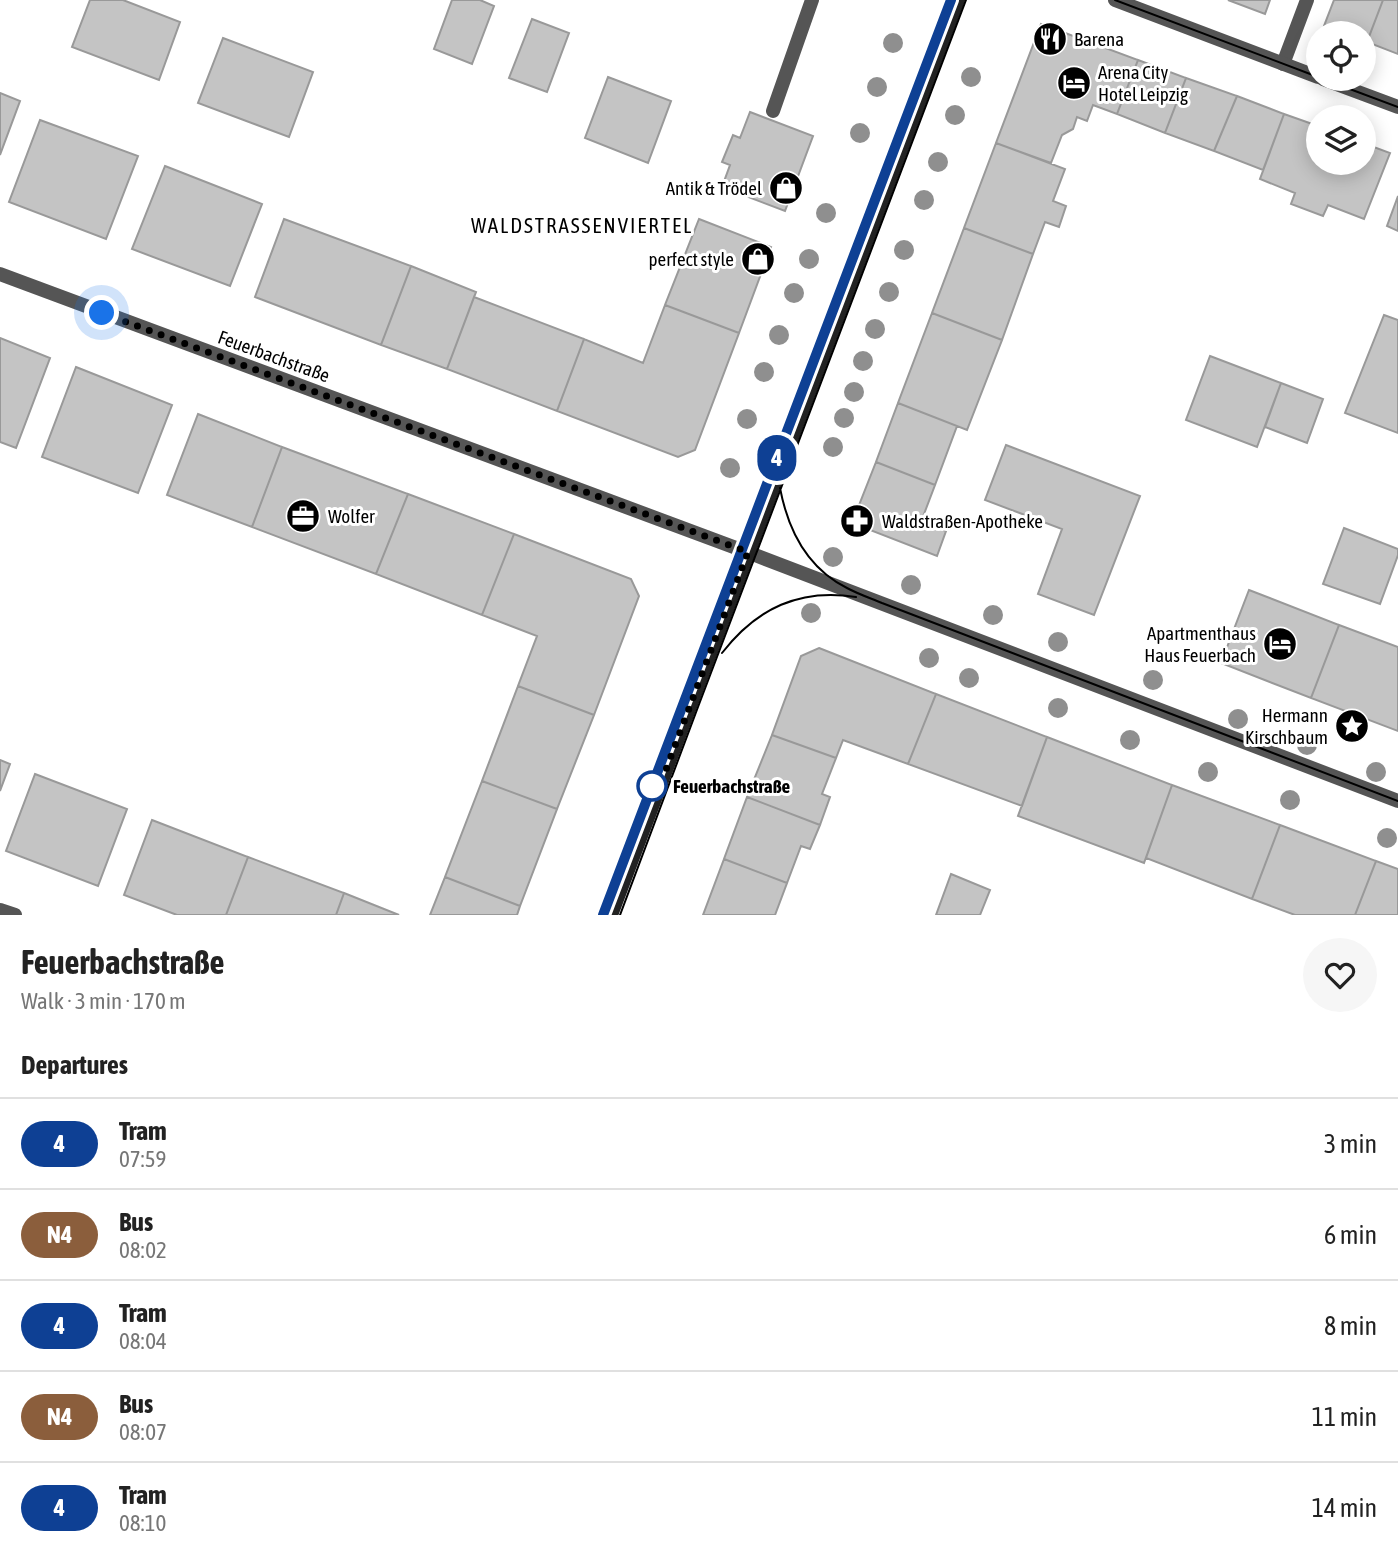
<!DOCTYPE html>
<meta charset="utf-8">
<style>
:root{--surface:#fff;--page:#f6f6f6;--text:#222;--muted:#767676;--line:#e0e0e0}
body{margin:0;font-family:"Asap Condensed",sans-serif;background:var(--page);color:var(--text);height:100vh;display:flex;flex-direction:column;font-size:26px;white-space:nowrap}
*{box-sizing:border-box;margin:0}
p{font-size:23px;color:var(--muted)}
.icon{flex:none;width:38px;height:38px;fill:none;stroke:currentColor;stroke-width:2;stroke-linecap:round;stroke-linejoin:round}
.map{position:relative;height:915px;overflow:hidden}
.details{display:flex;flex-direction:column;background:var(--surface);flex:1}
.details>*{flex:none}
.badge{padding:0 14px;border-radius:23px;font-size:24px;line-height:46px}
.controls{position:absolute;left:1306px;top:21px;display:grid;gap:14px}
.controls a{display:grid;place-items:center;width:70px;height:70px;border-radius:50%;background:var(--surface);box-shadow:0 4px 18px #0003;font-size:35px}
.you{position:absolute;width:35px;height:35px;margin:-18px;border:5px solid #fff;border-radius:50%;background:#1a73e8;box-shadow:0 0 0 10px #1a73e833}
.map>.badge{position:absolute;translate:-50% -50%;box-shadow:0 0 0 4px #fff}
h2{padding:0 21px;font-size:26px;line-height:63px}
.round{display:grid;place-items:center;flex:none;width:74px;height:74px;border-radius:37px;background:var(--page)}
.head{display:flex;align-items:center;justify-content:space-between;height:119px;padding:0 21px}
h1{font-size:33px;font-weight:700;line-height:52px}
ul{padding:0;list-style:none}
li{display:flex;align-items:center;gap:21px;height:91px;padding:0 21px;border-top:2px solid var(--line)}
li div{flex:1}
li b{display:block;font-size:26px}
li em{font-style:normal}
li .badge{min-width:77px;font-weight:700;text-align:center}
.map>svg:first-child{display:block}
.building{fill:#c4c4c4;stroke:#999;stroke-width:2}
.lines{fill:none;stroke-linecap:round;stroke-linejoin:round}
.lane{stroke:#555;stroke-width:14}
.street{stroke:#555;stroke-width:14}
.secondary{stroke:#222;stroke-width:14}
.tram{stroke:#000;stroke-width:2}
.tree{fill:#8f8f8f}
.line-casing{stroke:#fff;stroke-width:16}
.line{stroke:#0e4094;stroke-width:10}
.walk{stroke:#000;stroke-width:7;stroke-dasharray:0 12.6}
.stop-dot{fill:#fff;stroke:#0e4094;stroke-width:3.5}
.labels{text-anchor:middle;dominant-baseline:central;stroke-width:6;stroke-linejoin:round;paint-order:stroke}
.poi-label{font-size:19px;fill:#000;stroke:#fff;text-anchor:start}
.street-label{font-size:19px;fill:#000;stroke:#fff}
.stop-label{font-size:19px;font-weight:bold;fill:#000;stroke:#fff;text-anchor:start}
.neighbourhood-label{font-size:21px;letter-spacing:2px;fill:#000;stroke:#fff}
</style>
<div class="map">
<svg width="1398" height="915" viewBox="0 0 1398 915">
<rect width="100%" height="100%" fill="#fff"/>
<!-- building -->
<path class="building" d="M90 0H123L180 22 159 80 72 47Z
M452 0H480L494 6 472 64 434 49Z
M1228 0H1270L1265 14Z
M1334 0H1383L1367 42 1363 41V33H1343L1324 26Z
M1383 0H1398V54L1367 42Z
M532 19 569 33 547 92 509 78Z
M1041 24 1138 60 1117 114 1093 105 1087 121 1077 117 1073 129 1062 135 1051 163 996 143Z
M223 38 313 72 289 137 198 103Z
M1138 60 1186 78 1165 133 1117 114Z
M608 77 671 101 648 163 585 138Z
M1186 78 1237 96 1214 151 1165 133Z
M0 93 20 101 0 155Z
M1237 96 1284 114 1263 170 1214 151Z
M750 112 813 136 785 211 722 187 730 165 722 162 733 135 740 138Z
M1284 114 1318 126V163H1363V143L1390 153 1364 219 1328 205 1323 216 1291 204 1295 193 1260 179Z
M40 120 138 156 106 239 9 202Z
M996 143 1065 169 1053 201 1066 206 1059 227 1045 222 1033 254 964 228Z
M165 166 262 204 230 286 132 249Z
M1398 196V231L1387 226Z
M284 219 411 266 381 345 255 297Z
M699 219 771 247 739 333 665 305Z
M964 228 1033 254 1002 340 932 313Z
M411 266 476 292 447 369 381 345Z
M474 297 584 339 557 411 447 369Z
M665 305 739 333 695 450 678 457 557 411 584 339 643 363Z
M932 313 1002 340 967 430 898 403Z
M1384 315 1398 320V433L1345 413Z
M0 338 50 358 16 448 0 442Z
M1210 356 1281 383 1257 447 1186 420Z
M76 367 172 405 138 493 42 457Z
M1281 383 1323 399 1307 443 1265 427Z
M898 403 957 426 935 485 876 462Z
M198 414 282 447 252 527 167 495Z
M1006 445 1140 496 1094 615 1038 594 1062 529 985 500Z
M282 447 408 494 376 574 252 527Z
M876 462 935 485 921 522 946 531 937 556 852 523Z
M408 494 514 534 482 615 376 574Z
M1344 528 1398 549V555L1380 604 1323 584Z
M514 534 631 579 639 596 594 715 518 686 537 636 482 615Z
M1249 590 1339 625 1311 698 1221 663Z
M1339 625 1398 647V731L1311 698Z
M819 648 936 694 908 764 843 740 836 758 772 735 801 656Z
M518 686 594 715 557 809 482 781Z
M936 694 1047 737 1022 806 908 764Z
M772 735 836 758 822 794 830 797 820 825 747 797Z
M1047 737 1172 785 1144 863 1018 816Z
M0 760 10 764 0 791Z
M35 774 127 809 98 886 6 851Z
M482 781 557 809 520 906 445 877Z
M1172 785 1280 825 1252 899 1146 858Z
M747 797 820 825 810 849 801 846 787 883 724 859Z
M152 820 248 857 226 915H177L124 895Z
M1280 825 1376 861 1355 915H1295L1252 899Z
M248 857 344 893 336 915H226Z
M724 859 787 883 775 915H703Z
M1376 861 1398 869V915H1355Z
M951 874 990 890 980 915H936Z
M445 877 520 906 517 915H430Z
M344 893 399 915H336Z"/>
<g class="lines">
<!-- lane -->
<path class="lane" d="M1283 64 1307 0
M773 111 812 0"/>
<!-- street -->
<path class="street" d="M1115 0 1318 77
M1323 79 1398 107
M0 274 755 555 1398 801
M0 910 15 915"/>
<!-- secondary -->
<path class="secondary" d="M611 915 958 0"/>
<!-- tram -->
<path class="tram" d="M1115 0 1318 77
M1323 79 1398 107
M780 488C788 530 807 568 847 588 858 594 870 598 882 603L1398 801
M722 653C757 608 800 588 856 597
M603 915 950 0
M620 915 698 707 966 0"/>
</g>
<!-- trees -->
<g class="tree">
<circle cx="893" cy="43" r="10"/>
<circle cx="971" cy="77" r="10"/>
<circle cx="877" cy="87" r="10"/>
<circle cx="955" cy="115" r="10"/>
<circle cx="860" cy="133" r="10"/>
<circle cx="938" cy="162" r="10"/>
<circle cx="924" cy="200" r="10"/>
<circle cx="826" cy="213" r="10"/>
<circle cx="904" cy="250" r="10"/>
<circle cx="809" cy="259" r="10"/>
<circle cx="889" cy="292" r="10"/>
<circle cx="794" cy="293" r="10"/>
<circle cx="875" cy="329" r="10"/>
<circle cx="779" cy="335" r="10"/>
<circle cx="863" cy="361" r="10"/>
<circle cx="764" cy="372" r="10"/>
<circle cx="854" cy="392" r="10"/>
<circle cx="844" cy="418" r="10"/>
<circle cx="747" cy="419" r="10"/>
<circle cx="833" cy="447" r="10"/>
<circle cx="730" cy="468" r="10"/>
<circle cx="833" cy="557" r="10"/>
<circle cx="911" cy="585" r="10"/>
<circle cx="811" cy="613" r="10"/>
<circle cx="993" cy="615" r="10"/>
<circle cx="1058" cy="642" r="10"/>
<circle cx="929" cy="658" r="10"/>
<circle cx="969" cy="678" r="10"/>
<circle cx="1153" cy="680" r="10"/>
<circle cx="1058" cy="708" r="10"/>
<circle cx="1238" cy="719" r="10"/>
<circle cx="1130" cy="740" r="10"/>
<circle cx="1307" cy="745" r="10"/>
<circle cx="1208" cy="772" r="10"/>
<circle cx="1376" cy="772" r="10"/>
<circle cx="1290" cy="800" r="10"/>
<circle cx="1387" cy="838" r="10"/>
</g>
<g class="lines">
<!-- line casing -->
<g class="line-casing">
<path id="line" d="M603 915 951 0"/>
</g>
<!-- line -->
<use href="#line" class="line"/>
<!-- walk -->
<path class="walk" d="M102 313 748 552 656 796 652 786"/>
</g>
<!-- icons -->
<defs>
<g id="restaurant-disc" transform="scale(1.75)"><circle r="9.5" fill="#000" stroke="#fff"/><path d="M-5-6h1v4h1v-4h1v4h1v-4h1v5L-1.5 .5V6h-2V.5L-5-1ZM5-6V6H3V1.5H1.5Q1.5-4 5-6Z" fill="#fff"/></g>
<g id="hotel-disc" transform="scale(1.75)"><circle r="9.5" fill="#000" stroke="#fff"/><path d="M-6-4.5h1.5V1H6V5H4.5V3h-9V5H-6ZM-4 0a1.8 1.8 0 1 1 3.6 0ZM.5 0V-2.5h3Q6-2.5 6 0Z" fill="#fff"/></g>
<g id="shop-disc" transform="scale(1.75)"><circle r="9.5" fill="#000" stroke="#fff"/><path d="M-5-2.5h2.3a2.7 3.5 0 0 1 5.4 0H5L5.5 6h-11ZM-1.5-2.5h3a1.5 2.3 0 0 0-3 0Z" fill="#fff"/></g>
<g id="office-disc" transform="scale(1.75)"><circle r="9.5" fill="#000" stroke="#fff"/><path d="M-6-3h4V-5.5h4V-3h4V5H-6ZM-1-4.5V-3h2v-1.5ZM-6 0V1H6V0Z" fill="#fff"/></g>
<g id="pharmacy-disc" transform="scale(1.75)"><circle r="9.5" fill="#000" stroke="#fff"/><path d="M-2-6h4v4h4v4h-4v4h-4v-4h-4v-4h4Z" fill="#fff"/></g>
<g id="sight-disc" transform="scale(1.75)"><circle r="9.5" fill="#000" stroke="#fff"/><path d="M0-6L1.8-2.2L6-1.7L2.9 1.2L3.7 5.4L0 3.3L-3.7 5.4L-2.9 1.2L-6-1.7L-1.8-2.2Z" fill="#fff"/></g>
</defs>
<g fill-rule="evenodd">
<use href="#restaurant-disc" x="1050" y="39"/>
<use href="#hotel-disc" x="1074" y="83"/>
<use href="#shop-disc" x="786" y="188"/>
<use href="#shop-disc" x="758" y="259"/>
<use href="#office-disc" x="303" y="516"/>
<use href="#pharmacy-disc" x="857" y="521"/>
<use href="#hotel-disc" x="1280" y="644"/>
<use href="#sight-disc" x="1352" y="726"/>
</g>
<!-- markers -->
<circle class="stop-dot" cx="652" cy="786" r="14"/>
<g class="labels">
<!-- poi labels -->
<g class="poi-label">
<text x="1074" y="39">Barena</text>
<text x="1098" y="72">Arena City<tspan x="1098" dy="22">Hotel Leipzig</tspan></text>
<text x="762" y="188" text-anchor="end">Antik &amp; Trödel</text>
<text x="734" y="259" text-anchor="end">perfect style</text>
<text x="328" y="516">Wolfer</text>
<text x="882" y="521">Waldstraßen-Apotheke</text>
<text x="1256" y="633" text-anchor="end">Apartmenthaus<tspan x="1256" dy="22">Haus Feuerbach</tspan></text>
<text x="1328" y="715" text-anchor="end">Hermann<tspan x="1328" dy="22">Kirschbaum</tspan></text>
</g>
<!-- street labels -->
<g class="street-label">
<text transform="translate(274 356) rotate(20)">Feuerbachstraße</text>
</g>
<!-- stop labels -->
<g class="stop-label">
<text x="673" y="786">Feuerbachstraße</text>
</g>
<!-- neighbourhood labels -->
<g class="neighbourhood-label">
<text x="582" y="225">WALDSTRASSENVIERTEL</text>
</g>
</g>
</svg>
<div class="controls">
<a><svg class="icon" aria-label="locate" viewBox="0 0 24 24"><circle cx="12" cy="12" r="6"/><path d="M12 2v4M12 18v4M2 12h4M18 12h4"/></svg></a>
<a><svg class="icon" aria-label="layers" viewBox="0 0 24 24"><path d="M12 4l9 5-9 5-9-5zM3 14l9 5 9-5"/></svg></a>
</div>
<div class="you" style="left:102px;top:313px"></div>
<b class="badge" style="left:777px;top:458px;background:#0e4094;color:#fff">4</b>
</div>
<section class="details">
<div class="head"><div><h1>Feuerbachstraße</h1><p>Walk · 3 min · 170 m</p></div><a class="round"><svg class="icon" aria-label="heart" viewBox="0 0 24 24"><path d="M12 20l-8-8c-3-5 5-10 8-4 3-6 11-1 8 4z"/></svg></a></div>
<h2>Departures</h2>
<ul>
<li><span class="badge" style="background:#0e4094;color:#fff">4</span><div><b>Tram</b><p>07:59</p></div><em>3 min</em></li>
<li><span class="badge" style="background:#8b5e3c;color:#fff">N4</span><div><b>Bus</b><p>08:02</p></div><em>6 min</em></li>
<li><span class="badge" style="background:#0e4094;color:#fff">4</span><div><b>Tram</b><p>08:04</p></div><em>8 min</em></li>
<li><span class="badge" style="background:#8b5e3c;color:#fff">N4</span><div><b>Bus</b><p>08:07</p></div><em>11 min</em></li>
<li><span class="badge" style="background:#0e4094;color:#fff">4</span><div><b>Tram</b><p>08:10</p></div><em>14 min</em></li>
</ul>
</section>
